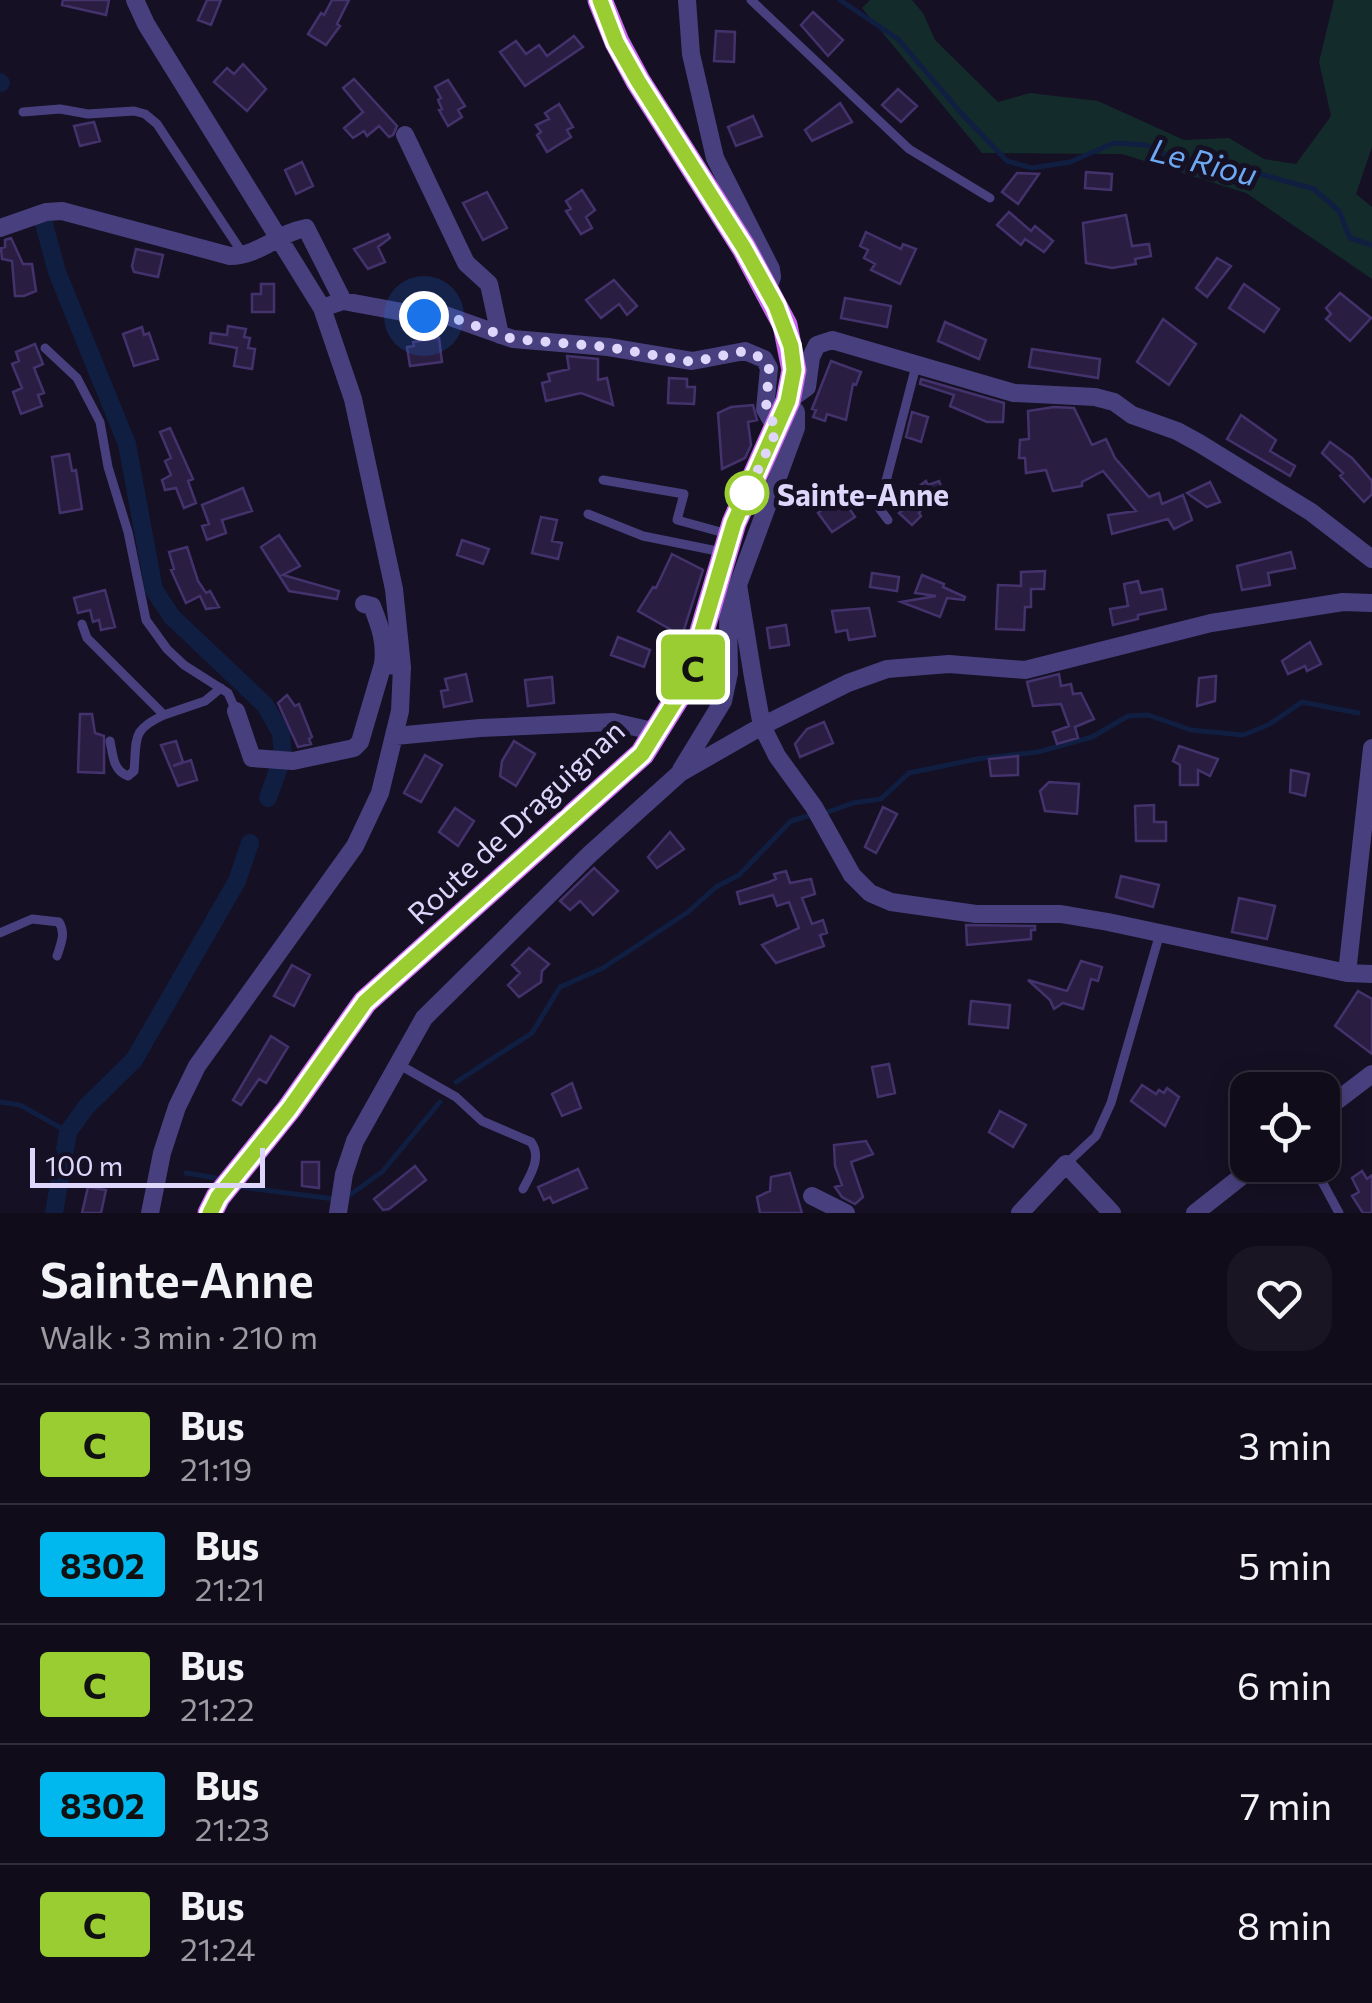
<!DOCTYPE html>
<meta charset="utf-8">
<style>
:root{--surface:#100c1a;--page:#191523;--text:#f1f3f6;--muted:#9c9ba2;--line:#302c39}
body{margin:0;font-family:Commissioner,sans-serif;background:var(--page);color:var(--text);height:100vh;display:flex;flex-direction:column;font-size:38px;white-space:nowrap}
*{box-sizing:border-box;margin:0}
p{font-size:32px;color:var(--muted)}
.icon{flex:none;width:55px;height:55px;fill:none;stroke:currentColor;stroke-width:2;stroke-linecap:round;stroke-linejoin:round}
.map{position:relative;height:1213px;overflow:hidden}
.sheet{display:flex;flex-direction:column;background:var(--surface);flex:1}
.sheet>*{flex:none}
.badge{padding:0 20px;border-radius:8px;font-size:35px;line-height:65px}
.controls{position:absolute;left:1230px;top:1072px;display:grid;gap:20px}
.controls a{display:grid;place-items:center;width:110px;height:110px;border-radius:20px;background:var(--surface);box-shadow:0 5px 25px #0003,0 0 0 2px var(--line);font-size:50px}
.scale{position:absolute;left:30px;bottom:25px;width:235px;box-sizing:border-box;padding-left:10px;border:5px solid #ded6fb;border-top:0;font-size:28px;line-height:35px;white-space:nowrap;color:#ded6fb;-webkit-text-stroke:8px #151023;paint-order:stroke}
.you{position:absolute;width:50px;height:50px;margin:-25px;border:8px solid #fff;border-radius:50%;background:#1a73e8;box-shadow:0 0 0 15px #1a73e833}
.map>.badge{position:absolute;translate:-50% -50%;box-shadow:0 0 0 5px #fff}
.round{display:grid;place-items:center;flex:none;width:105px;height:105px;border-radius:30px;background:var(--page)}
.summary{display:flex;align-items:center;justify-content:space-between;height:170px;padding:0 40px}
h1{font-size:48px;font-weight:600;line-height:75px}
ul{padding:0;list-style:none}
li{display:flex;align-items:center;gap:30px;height:120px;padding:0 40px;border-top:2px solid var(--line)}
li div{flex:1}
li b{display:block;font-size:38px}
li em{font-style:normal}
li .badge{min-width:110px;font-weight:700;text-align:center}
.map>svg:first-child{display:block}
.green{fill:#142b2c}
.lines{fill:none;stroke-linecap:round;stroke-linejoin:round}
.stream{stroke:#101e42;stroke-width:5}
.canal{stroke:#101e42;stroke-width:18}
.building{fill:#291e42;stroke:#43326c;stroke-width:2.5}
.service{stroke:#48407e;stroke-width:9}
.minor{stroke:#48407e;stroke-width:18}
.primary{stroke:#cb67f1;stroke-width:25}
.line-casing{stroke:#fff;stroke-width:22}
.line{stroke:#9acd32;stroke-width:15}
.walk{stroke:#ded6fb;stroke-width:10;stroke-dasharray:0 18}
.stop-dot{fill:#fff;stroke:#9acd32;stroke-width:5}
.labels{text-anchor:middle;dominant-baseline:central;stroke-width:10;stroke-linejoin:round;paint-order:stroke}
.stop-label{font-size:30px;font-weight:bold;fill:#ded6fb;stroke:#151023;text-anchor:start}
.street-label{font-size:30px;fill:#ded6fb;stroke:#151023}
.water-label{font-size:32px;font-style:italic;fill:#6da8f2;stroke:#151023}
</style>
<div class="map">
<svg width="1372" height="1213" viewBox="0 0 1372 1213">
<rect width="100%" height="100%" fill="#151023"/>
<!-- green -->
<path class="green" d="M870 0H912L923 13 935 40 998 102 1030 93 1098 101 1184 140 1229 138 1264 159 1296 164 1331 116 1319 62 1334 0H1372V147L1356 194 1372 207V279L1246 193 1122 154 982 153 862 8Z"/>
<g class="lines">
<!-- stream -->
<path class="stream" d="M840 0 898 39 961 113 1007 161 1032 168 1070 162 1114 143 1146 145 1175 159 1217 162 1314 189 1339 211 1350 238 1372 245
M825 813 853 803 881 799 909 773 977 759 1038 752 1092 737 1128 716 1148 715 1191 730 1243 735 1268 725 1302 702 1358 713
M456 1082 532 1033 560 987 603 968 688 912 716 887 739 875 791 821 811 815
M0 1102 20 1105 68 1132
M186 1173 216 1178
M241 1187 334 1199
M351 1194 382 1172 440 1102"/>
<!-- canal -->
<path class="canal" d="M0 82 1 83
M43 220 57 272 127 444 154 590 172 617 265 705 281 733 283 756 268 798
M54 1213 68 1132 87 1106 134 1060 237 881 250 843"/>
</g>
<!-- building -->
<path class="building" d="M63 0H109L106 15 62 5Z
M207 0H221L211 25 198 20Z
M332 0H349L337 24 340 26 326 45 308 34 321 13 324 15Z
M813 12 843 40 828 56 801 25Z
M716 31 735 32 734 62 714 61Z
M574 36 583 47 525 86 500 52 516 41 526 54 539 45 547 56Z
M243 64 266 89 247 111 214 82 227 68 234 74Z
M354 79 397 126 393 135 389 137 379 126 367 136 364 131 353 138 344 128 363 112 343 88Z
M448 80 465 106 458 110 462 117 448 126 439 110 442 109 438 100 441 98 435 87Z
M898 89 917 106 901 122 882 105Z
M840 103 852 122 812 141 805 130Z
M559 104 573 127 567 130 571 137 547 152 537 135 541 132 536 125 549 119 545 113Z
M753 116 762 136 736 146 728 127Z
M94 122 100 141 80 146 74 126Z
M302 162 313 186 296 194 285 170Z
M1086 172 1112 174 1111 190 1085 188Z
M1017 173 1039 174 1018 204 1002 192Z
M582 190 595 210 586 217 592 228 581 234 566 211 571 209 566 201Z
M487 192 507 228 483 240 463 203Z
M1009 212 1031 231 1035 226 1053 241 1044 252 1025 239 1021 245 997 225Z
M1126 215 1132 246 1149 244 1151 256 1135 259 1136 264 1112 268 1086 263 1083 223Z
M866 232 901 249 903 244 916 249 900 284 871 270 875 264 864 258 868 250 860 246Z
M388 234 390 238 378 247 385 262 368 269 354 249Z
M11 238 23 264H32L36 291 24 296H15L12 261 2 259 1 248 5 247V240Z
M136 249 163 255 158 277 134 272 132 266Z
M1217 258 1231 266 1207 297 1196 288Z
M614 280 637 306 627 315 619 304 601 318 586 300Z
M261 284H274V312H252V294H261Z
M1244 284 1279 309 1264 332 1229 308Z
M1340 293 1371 318 1350 341 1326 319 1331 314 1326 308Z
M845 298 891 306 887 327 841 318Z
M1163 319 1196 344 1169 385 1137 362Z
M945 322 986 340 979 359 938 341Z
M228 326 246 329 244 337 250 338 248 348 255 349 252 369 234 366 237 348 210 343 211 333 227 335Z
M142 327 144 335 149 333 158 359 134 366 123 334Z
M439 338 442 362 410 366 407 347 414 346 413 342Z
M35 344 43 364 34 368 44 393 38 395 42 406 21 414 13 392 22 388 12 364 19 361 16 352Z
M1032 349 1100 359 1098 378 1029 367Z
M567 356 598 359V380L607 378 613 405 581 393 546 401 542 383 550 381 548 374 569 369Z
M831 361 861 372 856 385 853 384 846 420 827 414 825 421 813 417 816 410 812 409Z
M669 378 687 379V387H695L694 404 668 403Z
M921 379 1004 403 1003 422H987L950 406 954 395 920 384Z
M753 405 757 420 748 422 751 445 745 458 722 469 718 413 731 407Z
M1054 407 1074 408 1092 445 1106 439 1115 458 1149 497 1159 493 1162 504 1183 495 1192 520 1174 529 1168 519 1112 534 1108 515 1136 511 1103 471 1082 482V486L1053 491 1046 470 1026 473 1025 458H1019L1020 440 1029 439 1028 411Z
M912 412 928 417 921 442 906 437Z
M1241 415 1276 440 1270 451 1295 466 1290 476 1227 439Z
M170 428 193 479 188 481 196 503 184 508 176 488 165 490 162 480 171 475 165 461 171 458 160 432Z
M1330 442 1352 458 1372 481V494L1364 502 1340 476 1343 473 1322 453Z
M69 454 72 471 76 470 82 509 60 513 52 457Z
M926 481 928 485 939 481 944 493 930 498 919 513 921 516 912 525 899 513 906 508 900 501Z
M1210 482 1220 502 1207 507 1187 493Z
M243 488 252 511 222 520 226 533 207 540 202 526 209 524 202 505Z
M838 492 855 517 832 532 818 513 824 508 821 505Z
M541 517 557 520 552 541 562 543 558 559 532 553Z
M279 535 300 566 283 575 339 591 337 599 289 591 261 547Z
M462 540 489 549 483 564 457 555Z
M187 547 198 581 206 593 210 591 219 607 206 609 200 596 186 603 171 570 174 569 169 552Z
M1291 552 1295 568 1268 573 1270 585 1242 590 1237 566Z
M672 554 703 570 682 636 638 611 653 587 656 588Z
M1045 571 1044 589H1031V607H1025L1024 630 996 629 998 585 1021 586V572Z
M872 573 899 577 897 591 870 587Z
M922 575 944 584 943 587 965 597 964 600 947 598 940 617 901 602 936 596 915 593Z
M1138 581 1141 593 1162 589 1166 609 1138 615V619L1113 625 1110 609 1128 606 1124 584Z
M105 590 115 627 101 630 99 620 93 622 90 610 78 613 74 598Z
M869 608 875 636 849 640 847 630 836 632 832 611Z
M786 625 789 645 770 648 767 628Z
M618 637 650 650 644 667 611 655Z
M1310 642 1321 664 1307 671 1305 666 1288 674 1282 661Z
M466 674 472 701 444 707 441 691 448 690 445 679Z
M1059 674 1061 686 1071 684 1073 694 1081 693 1094 719 1075 727 1078 738 1057 744 1053 732 1069 726 1061 704 1033 706 1027 682Z
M1216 676 1215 701 1197 706 1199 678Z
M552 677 554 703 528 706 525 680Z
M287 695 295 706 299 704 312 737 309 739 311 744 298 747 278 703Z
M80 714H92L95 733 104 736V773L78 772Z
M824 722 833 743 800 757 795 744 807 729Z
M176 741 183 762 173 766 191 760 197 780 178 786 161 745Z
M514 741 535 754 516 786 500 776 502 761Z
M1179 746 1218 759 1210 776 1198 770V785H1180V765L1173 761Z
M425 755 442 765 421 802 404 793Z
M1018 756V775L991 776 989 759Z
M1291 770 1309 774 1305 796 1290 792Z
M1049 782 1079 784 1077 814 1045 811 1040 791Z
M1154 805V822H1166V841H1136L1135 806Z
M883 807 897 814 876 853 865 847Z
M455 808 474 821 458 846 439 832Z
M670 832 684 849 657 868 648 857Z
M594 868 618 891 593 915 580 901 570 910 560 901Z
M786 871 790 883 811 879 815 894 802 898 812 924 823 920 827 933 820 935 824 946 776 963 762 945 799 928 789 902 777 906 773 895 740 904 737 892 769 882 776 879 774 874Z
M1121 876 1159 885 1153 907 1116 897Z
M1239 898 1275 906 1267 939 1232 932Z
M966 925 1035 926V930H1031V939L967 945Z
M529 948 549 964 542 971 541 982 519 997 508 985 520 973 512 965Z
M1081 961 1102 967 1098 981 1091 979 1083 1009 1063 1003 1054 1009 1050 1000 1028 980 1067 991Z
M292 965 310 975 294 1006 274 996Z
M1358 991 1372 999V1054L1335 1026Z
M971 1001 1010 1005 1008 1028 969 1024Z
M271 1036 288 1047 266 1083 259 1079 241 1105 233 1100Z
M889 1064 895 1093 878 1097 872 1067Z
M572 1083 581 1108 562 1116 552 1094Z
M1142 1085 1156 1094 1159 1090 1164 1093 1167 1088 1179 1097 1165 1126 1131 1101Z
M1000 1111 1026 1125 1013 1147 989 1132Z
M866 1141 873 1154 851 1162 863 1197 855 1204 842 1197 835 1187 842 1185 835 1166 834 1145Z
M302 1162H319V1188L302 1186Z
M415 1166 426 1180 389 1209 383 1210 374 1199Z
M578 1169 587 1188 553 1203 550 1197 544 1200 538 1187Z
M1362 1171 1367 1179 1372 1175V1213H1363L1352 1196 1359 1192 1352 1178Z
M790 1173 802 1213H760L757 1197 770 1191 771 1177Z
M88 1187 106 1190 101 1213H82Z"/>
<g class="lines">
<!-- service -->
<path class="service" d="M751 0 909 149 990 198
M23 112 60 109 88 114 134 111 145 114 157 124 243 254
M45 348 77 378 100 422 108 467 128 532 146 620 167 649 184 665 228 693 236 711
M603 480 684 494 677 520 728 534
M588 514 643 536 722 552
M888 520 879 508 916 366
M82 624 87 638 164 715 205 701 221 688
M110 741C113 755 113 771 128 776L134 771C137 738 131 730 164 715
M0 933 32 919 59 922C66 934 61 943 57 956
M398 1064 456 1097 482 1121 531 1142C542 1157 531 1174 523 1189
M1066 1164 1096 1136 1111 1103 1160 933
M1313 1165 1339 1213"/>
<!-- minor -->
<path class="minor" d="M135 0 146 24 322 308 353 399 394 589 402 667 400 711 380 793 355 846 197 1066 177 1107 162 1153 150 1213
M687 0 691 54 715 158 771 269 772 277 768 288
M405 135 466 263 489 284 500 335
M0 228 46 212 62 211 230 256C259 256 278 233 306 228L343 301
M322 308 343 301 424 316 442 314 513 339 608 347 692 361 745 351 764 359 769 368 765 409 777 430
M1372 559 1311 512 1199 443 1177 431 1132 415 1114 402 1095 397 1014 393 832 340 817 345 811 357 807 387 788 401 796 412V428L738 585 753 677 762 726 777 756 814 807 852 875 870 893 891 902 976 914H1061L1108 922 1347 973 1372 974
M364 604 372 606C380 626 386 643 383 664
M236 711 252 758 293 761 354 748 360 742 383 664 402 667
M395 736 480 728 613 722 657 732
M681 770 723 701 729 673 728 613 738 586
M1347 973 1372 748
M1322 1112 1372 1074
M812 1196 846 1213
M338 1213 344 1174 355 1141 424 1018 590 854 680 773 762 726 848 683 887 669 949 664 1025 670 1211 623 1343 602 1372 603
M1020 1213 1066 1164 1112 1213
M1195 1213 1256 1165"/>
<!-- primary -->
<path class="primary" d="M210 1213 218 1197 289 1109 365 1002 642 754 687 682 734 523 788 401 794 370 785 325 744 248 638 81 617 42 600 0"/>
</g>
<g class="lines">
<!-- line casing -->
<g class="line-casing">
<path id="line" d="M210 1213 218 1197 289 1109 365 1002 642 754 687 682 734 523 788 401 794 370 791 346 776 306 744 248 638 81 616 42 600 0"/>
</g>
<!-- line -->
<use href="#line" class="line"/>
<!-- walk -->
<path class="walk" d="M424 316 442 314 513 339 608 347 692 362 745 351 764 359 769 368 766 409 777 430 747 493"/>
</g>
<!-- markers -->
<circle class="stop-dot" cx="747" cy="493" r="20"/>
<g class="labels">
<!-- stop labels -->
<g class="stop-label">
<text x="777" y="493">Sainte-Anne</text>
</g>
<!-- street labels -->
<g class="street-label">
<text transform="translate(515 821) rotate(-43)">Route de Draguignan</text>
</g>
<!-- water labels -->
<g class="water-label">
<text transform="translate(1204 161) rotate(14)">Le Riou</text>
</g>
</g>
</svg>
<div class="controls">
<a><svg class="icon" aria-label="locate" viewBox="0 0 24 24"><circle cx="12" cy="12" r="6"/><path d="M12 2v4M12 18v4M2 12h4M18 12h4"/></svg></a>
</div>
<div class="scale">100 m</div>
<div class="you" style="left:424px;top:316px"></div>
<b class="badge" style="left:693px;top:667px;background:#9acd32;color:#111">C</b>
</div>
<section class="sheet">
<div class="summary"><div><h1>Sainte-Anne</h1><p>Walk · 3 min · 210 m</p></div><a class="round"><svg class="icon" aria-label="heart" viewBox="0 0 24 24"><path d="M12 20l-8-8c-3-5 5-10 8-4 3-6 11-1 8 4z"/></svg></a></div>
<ul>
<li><span class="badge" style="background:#9acd32;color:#111">C</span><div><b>Bus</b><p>21:19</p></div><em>3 min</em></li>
<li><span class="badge" style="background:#00b7ee;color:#111">8302</span><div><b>Bus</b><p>21:21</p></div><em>5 min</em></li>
<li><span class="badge" style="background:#9acd32;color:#111">C</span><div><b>Bus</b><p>21:22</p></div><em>6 min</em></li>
<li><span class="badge" style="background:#00b7ee;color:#111">8302</span><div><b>Bus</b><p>21:23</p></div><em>7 min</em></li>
<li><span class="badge" style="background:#9acd32;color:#111">C</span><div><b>Bus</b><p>21:24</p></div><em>8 min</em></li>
</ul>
</section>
